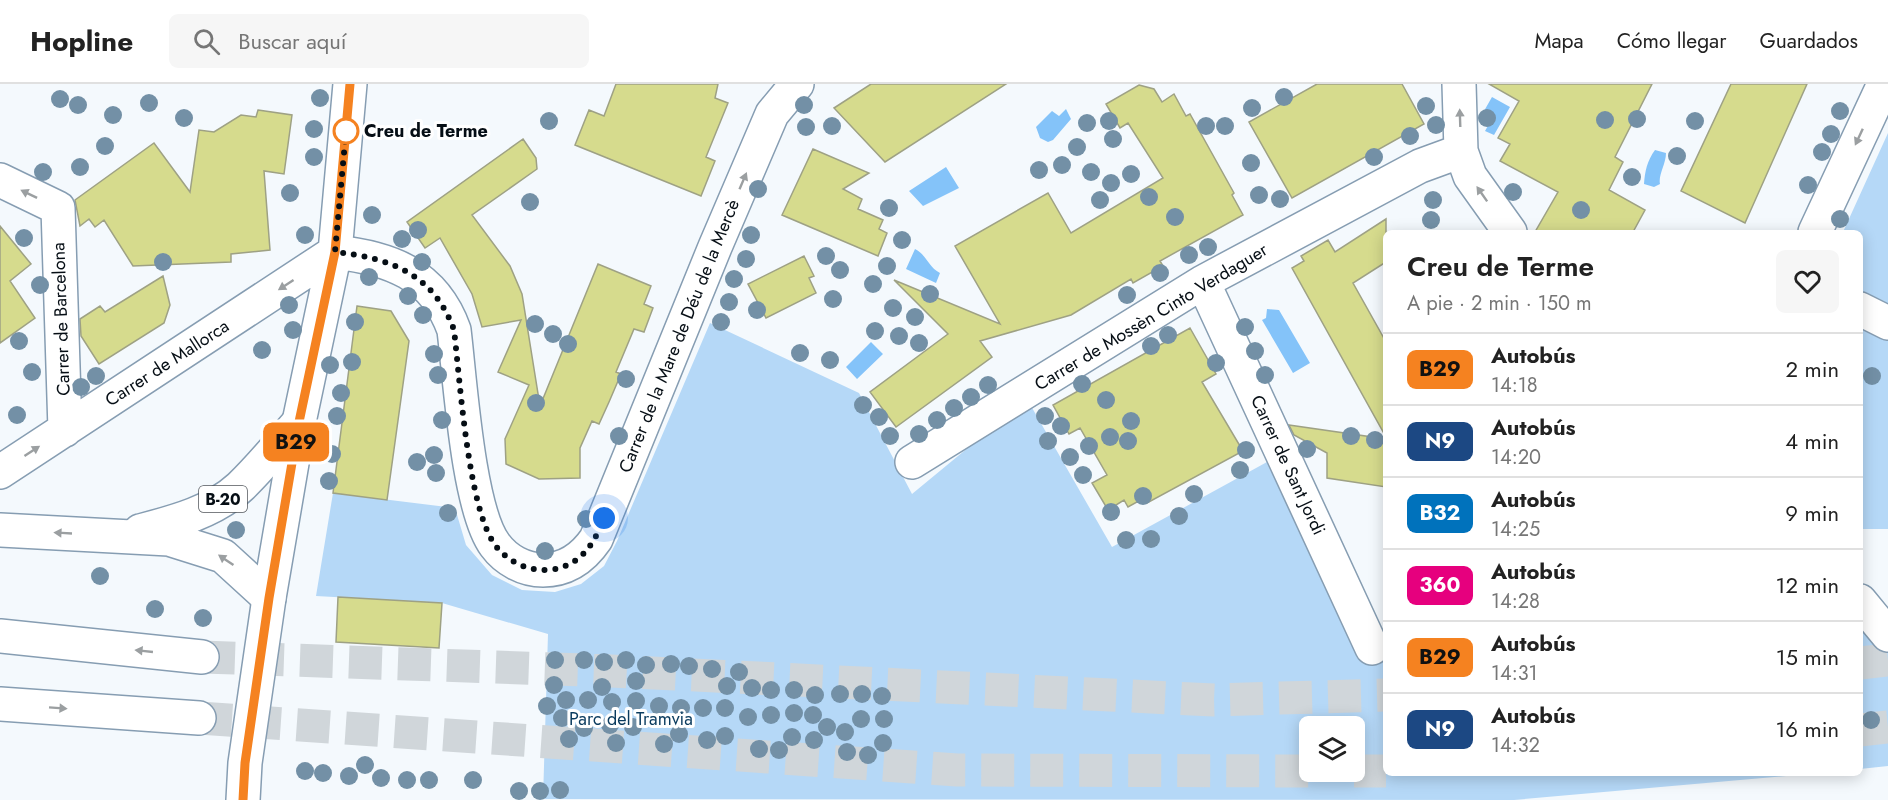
<!DOCTYPE html>
<html lang="es">
<meta charset="utf-8">
<style>
:root{--surface:#fff;--page:#f6f6f6;--text:#222;--muted:#767676;--line:#e0e0e0}
body{margin:0;font-family:Jost,sans-serif;background:var(--page);color:var(--text);height:100vh;display:flex;flex-direction:column;font-size:22px;white-space:nowrap}
*{box-sizing:border-box;margin:0}
p{font-size:20px;color:var(--muted)}
.icon{flex:none;width:33px;height:33px;fill:none;stroke:currentColor;stroke-width:2;stroke-linecap:round;stroke-linejoin:round}
.map{position:relative;flex:1;overflow:hidden}
.sheet{position:absolute;left:1383px;top:146px;width:480px;height:546px;display:flex;flex-direction:column;background:var(--surface);border-radius:9px;box-shadow:0 3px 15px #0003}
.sheet>*{flex:none}
.badge{padding:0 12px;border-radius:9px;font-size:21px;line-height:39px}
.controls{position:absolute;left:1299px;top:632px;display:grid;gap:12px}
.controls a{display:grid;place-items:center;width:66px;height:66px;border-radius:9px;background:var(--surface);box-shadow:0 3px 15px #0003;font-size:30px}
.you{position:absolute;width:30px;height:30px;margin:-15px;border:4px solid #fff;border-radius:50%;background:#1a73e8;box-shadow:0 0 0 9px #1a73e833}
.map>.badge{position:absolute;translate:-50% -50%;box-shadow:0 0 0 3px #fff}
.round{display:grid;place-items:center;flex:none;width:63px;height:63px;border-radius:9px;background:var(--page)}
.summary{display:flex;align-items:center;justify-content:space-between;height:102px;padding:0 24px}
h1{font-size:28px;font-weight:600;line-height:45px}
ul{padding:0;list-style:none}
li{display:flex;align-items:center;gap:18px;height:72px;padding:0 24px;border-top:2px solid var(--line)}
li div{flex:1}
li b{display:block;font-size:22px}
li em{font-style:normal}
li .badge{min-width:66px;font-weight:700;text-align:center}
header{display:flex;align-items:center;gap:36px;box-sizing:border-box;height:84px;padding:0 30px;background:var(--surface);border-bottom:2px solid var(--line)}
header strong{font-size:28px}
nav{display:flex;gap:33px;margin-inline-start:auto;font-size:21px}
.search{width:420px;height:54px;background:var(--page);display:flex;align-items:center;gap:15px;box-sizing:border-box;padding:0 21px;border-radius:9px;color:var(--muted);font-size:22px}
.map>svg:first-child{display:block}
.green{fill:#b5d8f7;fill-rule:evenodd}
.water{fill:#84c3f9}
.building{fill:#d6db8d;stroke:#9ea184;stroke-width:1.5}
.lines{fill:none;stroke-linecap:round;stroke-linejoin:round}
.highway-tunnel{stroke:#d0d6da;stroke-width:33;stroke-dasharray:33 16;stroke-linecap:butt}
.minor-casing{stroke:#869db2;stroke-width:36}
.highway-casing{stroke:#869db2;stroke-width:36}
.minor{stroke:#fff;stroke-width:33}
.highway{stroke:#fff;stroke-width:33}
.tree{fill:#7390a6}
.oneway{fill:#9b9fa1}
.line-casing{stroke:#fff;stroke-width:14}
.line{stroke:#f58220;stroke-width:9}
.walk{stroke:#060e15;stroke-width:6;stroke-dasharray:0 10.8}
.stop-dot{fill:#fff;stroke:#f58220;stroke-width:3}
.labels{text-anchor:middle;dominant-baseline:central;stroke-width:6;stroke-linejoin:round;paint-order:stroke}
.shield{fill:#fff;stroke:#51565b;stroke-width:1.5}
.shield-label{font-size:16px;font-weight:bold;fill:#060e15}
.stop-label{font-size:18px;font-weight:bold;fill:#060e15;stroke:#fff;text-anchor:start}
.street-label{font-size:18px;fill:#060e15;stroke:#fff}
.park-label{font-size:18px;fill:#0a3b5e;stroke:#fff}
</style>
<header>
<strong>Hopline</strong>
<div class="search"><svg class="icon" aria-label="search" viewBox="0 0 24 24"><circle cx="10" cy="10" r="6"/><path d="M15 15l6 6"/></svg>Buscar aquí</div>
<nav><a>Mapa</a><a>Cómo llegar</a><a>Guardados</a></nav>
</header>
<div class="map">
<svg width="1888" height="716" viewBox="0 0 1888 716">
<rect width="100%" height="100%" fill="#f4f9fd"/>
<!-- green -->
<path class="green" d="M1888 49V445H1860V148H1843Z
M710 239 859 309 912 410 1027 315 1112 463 1267 378 1358 575H1386V688L1819 689 1514 716 543 715 548 550 442 519 316 512 333 409 455 424 466 461 492 491 522 506 555 508 581 500 604 482 617 457ZM1310 642H1354V687H1310Z
M1888 544V682L1860 685V547Z"/>
<!-- water -->
<path class="water" d="M1492 13 1510 23 1494 51 1485 47 1493 33 1484 27Z
M1066 25 1071 35 1053 56 1048 58 1040 54 1036 43 1052 27 1059 32Z
M1655 66 1666 69C1666 80 1658 91 1660 100L1654 103 1644 100C1645 87 1647 77 1655 66Z
M946 83 959 104 923 122 909 107Z
M915 165C927 171 928 183 940 189L936 199 906 185Z
M1267 225 1279 226 1310 279 1293 289 1262 236 1266 234Z
M871 258 883 270 857 295 846 283Z"/>
<!-- building -->
<path class="building" d="M616 0H718L715 14 728 19 706 73 715 77 701 112 575 61 589 26 604 32Z
M871 0H1006L885 78 834 24Z
M1317 0H1402L1424 40 1292 114 1249 38Z
M1489 0H1652L1615 73 1623 78 1609 106 1645 126 1633 148H1535L1558 108 1500 77 1510 60 1498 54 1519 17Z
M1731 0H1807L1745 139 1681 107Z
M1139 1 1154 5 1162 18 1174 10 1186 32 1190 30 1234 109 1232 111 1243 131 1160 177 1163 182 1133 199 1131 195 1071 231 980 257 992 273 896 343 870 308 948 250 894 196 1000 240 955 162 1048 109 1071 149 1163 94 1128 39 1120 44 1106 20Z
M258 26 292 31 284 90 264 87 270 166 231 170V178L133 182 104 136 95 143 89 135 80 142 75 116 154 59 190 108 199 46 214 48 241 31 256 33Z
M523 55 536 74 537 85 472 131 510 182 522 210 540 322 598 180 651 202 644 220 653 224 644 248 634 245 616 288 621 290 609 318 599 340 592 337 580 364V394L539 395 506 380 505 355 529 301 498 288 521 236 482 243 472 210 440 154 425 164 407 138Z
M813 65 869 89 843 105 862 115 858 125 883 136 879 145 887 149 878 172 782 131Z
M1386 135V178L1353 199 1386 258V353L1292 184 1304 177 1301 172 1328 156 1335 168Z
M0 142 31 180 10 197 35 234 0 259Z
M804 172 814 192 809 194 816 209 766 234 748 200Z
M163 192 170 221 164 239 99 280 81 252 80 235 100 222 105 228Z
M357 222 391 227 409 257 387 416 333 409Z
M1190 244 1216 290 1202 298 1243 367 1147 419 1144 414 1128 423 1124 416 1108 426 1092 399 1107 391 1080 344 1069 350 1053 321Z
M1289 341 1386 355V403L1327 394V369L1294 351Z
M338 513 442 519 439 564 336 558Z"/>
<g class="lines">
<!-- highway-tunnel -->
<path class="highway-tunnel" d="M202 573 611 587 1214 616 1386 611
M1860 579 1888 576
M199 634 957 686 1310 687
M1860 646 1888 643
M1354 687H1386"/>
<!-- minor casing -->
<g class="minor-casing">
<path id="minor" d="M1459 0 1461 67 1470 92 1510 148
M0 96 58 124 65 346
M1815 148 1884 0
M1203 198 1372 564
M1860 225 1888 239
M912 378 1203 198 1420 82 1461 67
M0 388 335 168C390 174 434 190 454 246 460 295 468 425 495 461 506 476 524 486 543 486 566 486 583 474 596 455L715 163 772 30 797 0
M1860 517 1888 551
M243 716 245 679 269 514 299 338 335 168 350 0"/>
</g>
<!-- highway casing -->
<g class="highway-casing">
<path id="highway" d="M0 446 169 455 223 472 269 514
M140 447C174 438 213 428 240 403 261 383 280 359 299 338
M0 552 202 573
M0 620 199 634"/>
</g>
<!-- minor -->
<use href="#minor" class="minor"/>
<!-- highway -->
<use href="#highway" class="highway"/>
</g>
<!-- trees -->
<g class="tree">
<circle cx="1284" cy="13" r="9"/>
<circle cx="320" cy="14" r="9"/>
<circle cx="60" cy="15" r="9"/>
<circle cx="149" cy="19" r="9"/>
<circle cx="78" cy="21" r="9"/>
<circle cx="804" cy="21" r="9"/>
<circle cx="1426" cy="22" r="9"/>
<circle cx="1252" cy="24" r="9"/>
<circle cx="1840" cy="27" r="9"/>
<circle cx="113" cy="31" r="9"/>
<circle cx="184" cy="34" r="9"/>
<circle cx="1487" cy="34" r="9"/>
<circle cx="1637" cy="35" r="9"/>
<circle cx="1605" cy="36" r="9"/>
<circle cx="549" cy="37" r="9"/>
<circle cx="1109" cy="37" r="9"/>
<circle cx="1695" cy="37" r="9"/>
<circle cx="1087" cy="39" r="9"/>
<circle cx="1436" cy="41" r="9"/>
<circle cx="832" cy="42" r="9"/>
<circle cx="1206" cy="42" r="9"/>
<circle cx="1225" cy="42" r="9"/>
<circle cx="806" cy="43" r="9"/>
<circle cx="314" cy="45" r="9"/>
<circle cx="1831" cy="50" r="9"/>
<circle cx="1410" cy="52" r="9"/>
<circle cx="1113" cy="55" r="9"/>
<circle cx="105" cy="62" r="9"/>
<circle cx="1077" cy="63" r="9"/>
<circle cx="1822" cy="68" r="9"/>
<circle cx="1677" cy="72" r="9"/>
<circle cx="314" cy="73" r="9"/>
<circle cx="1374" cy="73" r="9"/>
<circle cx="1251" cy="79" r="9"/>
<circle cx="1062" cy="81" r="9"/>
<circle cx="80" cy="83" r="9"/>
<circle cx="1039" cy="86" r="9"/>
<circle cx="43" cy="88" r="9"/>
<circle cx="1091" cy="88" r="9"/>
<circle cx="1131" cy="90" r="9"/>
<circle cx="1632" cy="93" r="9"/>
<circle cx="1111" cy="99" r="9"/>
<circle cx="1808" cy="101" r="9"/>
<circle cx="758" cy="105" r="9"/>
<circle cx="1513" cy="108" r="9"/>
<circle cx="290" cy="109" r="9"/>
<circle cx="1259" cy="111" r="9"/>
<circle cx="1149" cy="113" r="9"/>
<circle cx="1280" cy="115" r="9"/>
<circle cx="1100" cy="116" r="9"/>
<circle cx="1433" cy="116" r="9"/>
<circle cx="530" cy="118" r="9"/>
<circle cx="889" cy="124" r="9"/>
<circle cx="1581" cy="126" r="9"/>
<circle cx="372" cy="131" r="9"/>
<circle cx="1175" cy="133" r="9"/>
<circle cx="1840" cy="135" r="9"/>
<circle cx="1431" cy="136" r="9"/>
<circle cx="418" cy="146" r="9"/>
<circle cx="305" cy="151" r="9"/>
<circle cx="751" cy="151" r="9"/>
<circle cx="24" cy="154" r="9"/>
<circle cx="402" cy="155" r="9"/>
<circle cx="902" cy="156" r="9"/>
<circle cx="1208" cy="163" r="9"/>
<circle cx="1189" cy="171" r="9"/>
<circle cx="826" cy="172" r="9"/>
<circle cx="746" cy="175" r="9"/>
<circle cx="163" cy="178" r="9"/>
<circle cx="422" cy="178" r="9"/>
<circle cx="887" cy="182" r="9"/>
<circle cx="840" cy="186" r="9"/>
<circle cx="1160" cy="189" r="9"/>
<circle cx="369" cy="193" r="9"/>
<circle cx="734" cy="195" r="9"/>
<circle cx="873" cy="200" r="9"/>
<circle cx="40" cy="201" r="9"/>
<circle cx="930" cy="210" r="9"/>
<circle cx="1127" cy="211" r="9"/>
<circle cx="408" cy="212" r="9"/>
<circle cx="833" cy="215" r="9"/>
<circle cx="729" cy="218" r="9"/>
<circle cx="289" cy="221" r="9"/>
<circle cx="893" cy="224" r="9"/>
<circle cx="757" cy="226" r="9"/>
<circle cx="423" cy="231" r="9"/>
<circle cx="915" cy="233" r="9"/>
<circle cx="355" cy="238" r="9"/>
<circle cx="721" cy="238" r="9"/>
<circle cx="535" cy="240" r="9"/>
<circle cx="1245" cy="243" r="9"/>
<circle cx="293" cy="246" r="9"/>
<circle cx="875" cy="247" r="9"/>
<circle cx="553" cy="250" r="9"/>
<circle cx="1168" cy="251" r="9"/>
<circle cx="899" cy="252" r="9"/>
<circle cx="19" cy="257" r="9"/>
<circle cx="919" cy="259" r="9"/>
<circle cx="568" cy="260" r="9"/>
<circle cx="1151" cy="262" r="9"/>
<circle cx="262" cy="266" r="9"/>
<circle cx="1255" cy="267" r="9"/>
<circle cx="800" cy="269" r="9"/>
<circle cx="434" cy="270" r="9"/>
<circle cx="830" cy="276" r="9"/>
<circle cx="352" cy="278" r="9"/>
<circle cx="1216" cy="279" r="9"/>
<circle cx="330" cy="281" r="9"/>
<circle cx="32" cy="288" r="9"/>
<circle cx="438" cy="291" r="9"/>
<circle cx="1265" cy="291" r="9"/>
<circle cx="96" cy="292" r="9"/>
<circle cx="1872" cy="292" r="9"/>
<circle cx="626" cy="295" r="9"/>
<circle cx="1082" cy="300" r="9"/>
<circle cx="988" cy="301" r="9"/>
<circle cx="81" cy="303" r="9"/>
<circle cx="341" cy="309" r="9"/>
<circle cx="971" cy="313" r="9"/>
<circle cx="1106" cy="316" r="9"/>
<circle cx="536" cy="319" r="9"/>
<circle cx="863" cy="321" r="9"/>
<circle cx="954" cy="324" r="9"/>
<circle cx="17" cy="331" r="9"/>
<circle cx="337" cy="332" r="9"/>
<circle cx="1045" cy="332" r="9"/>
<circle cx="879" cy="333" r="9"/>
<circle cx="442" cy="336" r="9"/>
<circle cx="937" cy="336" r="9"/>
<circle cx="1131" cy="337" r="9"/>
<circle cx="1061" cy="342" r="9"/>
<circle cx="919" cy="350" r="9"/>
<circle cx="619" cy="352" r="9"/>
<circle cx="890" cy="352" r="9"/>
<circle cx="1351" cy="352" r="9"/>
<circle cx="1110" cy="353" r="9"/>
<circle cx="1375" cy="356" r="9"/>
<circle cx="1048" cy="357" r="9"/>
<circle cx="1128" cy="357" r="9"/>
<circle cx="1089" cy="362" r="9"/>
<circle cx="1307" cy="365" r="9"/>
<circle cx="1246" cy="366" r="9"/>
<circle cx="332" cy="370" r="9"/>
<circle cx="434" cy="371" r="9"/>
<circle cx="1070" cy="373" r="9"/>
<circle cx="417" cy="378" r="9"/>
<circle cx="1240" cy="386" r="9"/>
<circle cx="436" cy="389" r="9"/>
<circle cx="1083" cy="391" r="9"/>
<circle cx="329" cy="397" r="9"/>
<circle cx="1194" cy="410" r="9"/>
<circle cx="1143" cy="412" r="9"/>
<circle cx="1111" cy="428" r="9"/>
<circle cx="448" cy="429" r="9"/>
<circle cx="1179" cy="432" r="9"/>
<circle cx="586" cy="435" r="9"/>
<circle cx="236" cy="446" r="9"/>
<circle cx="1151" cy="455" r="9"/>
<circle cx="1126" cy="456" r="9"/>
<circle cx="545" cy="467" r="9"/>
<circle cx="100" cy="492" r="9"/>
<circle cx="155" cy="525" r="9"/>
<circle cx="203" cy="534" r="9"/>
<circle cx="555" cy="576" r="9"/>
<circle cx="584" cy="576" r="9"/>
<circle cx="626" cy="576" r="9"/>
<circle cx="604" cy="578" r="9"/>
<circle cx="671" cy="580" r="9"/>
<circle cx="646" cy="581" r="9"/>
<circle cx="689" cy="582" r="9"/>
<circle cx="712" cy="585" r="9"/>
<circle cx="739" cy="588" r="9"/>
<circle cx="636" cy="597" r="9"/>
<circle cx="554" cy="601" r="9"/>
<circle cx="727" cy="602" r="9"/>
<circle cx="602" cy="603" r="9"/>
<circle cx="752" cy="604" r="9"/>
<circle cx="771" cy="606" r="9"/>
<circle cx="794" cy="606" r="9"/>
<circle cx="840" cy="610" r="9"/>
<circle cx="862" cy="610" r="9"/>
<circle cx="815" cy="611" r="9"/>
<circle cx="882" cy="612" r="9"/>
<circle cx="566" cy="616" r="9"/>
<circle cx="588" cy="616" r="9"/>
<circle cx="636" cy="617" r="9"/>
<circle cx="612" cy="618" r="9"/>
<circle cx="547" cy="622" r="9"/>
<circle cx="659" cy="622" r="9"/>
<circle cx="681" cy="624" r="9"/>
<circle cx="703" cy="624" r="9"/>
<circle cx="725" cy="624" r="9"/>
<circle cx="794" cy="629" r="9"/>
<circle cx="771" cy="631" r="9"/>
<circle cx="813" cy="631" r="9"/>
<circle cx="748" cy="633" r="9"/>
<circle cx="562" cy="634" r="9"/>
<circle cx="861" cy="635" r="9"/>
<circle cx="884" cy="635" r="9"/>
<circle cx="1871" cy="636" r="9"/>
<circle cx="610" cy="641" r="9"/>
<circle cx="633" cy="643" r="9"/>
<circle cx="827" cy="643" r="9"/>
<circle cx="584" cy="644" r="9"/>
<circle cx="845" cy="648" r="9"/>
<circle cx="679" cy="650" r="9"/>
<circle cx="725" cy="652" r="9"/>
<circle cx="792" cy="653" r="9"/>
<circle cx="569" cy="655" r="9"/>
<circle cx="707" cy="656" r="9"/>
<circle cx="814" cy="656" r="9"/>
<circle cx="616" cy="659" r="9"/>
<circle cx="883" cy="659" r="9"/>
<circle cx="664" cy="660" r="9"/>
<circle cx="759" cy="665" r="9"/>
<circle cx="779" cy="666" r="9"/>
<circle cx="847" cy="668" r="9"/>
<circle cx="868" cy="671" r="9"/>
<circle cx="365" cy="681" r="9"/>
<circle cx="305" cy="687" r="9"/>
<circle cx="323" cy="689" r="9"/>
<circle cx="349" cy="692" r="9"/>
<circle cx="381" cy="694" r="9"/>
<circle cx="407" cy="696" r="9"/>
<circle cx="429" cy="696" r="9"/>
<circle cx="473" cy="696" r="9"/>
<circle cx="560" cy="706" r="9"/>
<circle cx="519" cy="707" r="9"/>
<circle cx="540" cy="707" r="9"/>
</g>
<!-- one-way arrows -->
<defs><path id="oneway-solid" d="M-6-.8H1V-3.2L6.5 0L1 3.2V.8H-6Z" transform="scale(1.5)"/></defs>
<g class="oneway">
<use href="#oneway-solid" transform="translate(1460 34) rotate(-92)"/>
<use href="#oneway-solid" transform="translate(1859 53) rotate(115)"/>
<use href="#oneway-solid" transform="translate(743 97) rotate(-67)"/>
<use href="#oneway-solid" transform="translate(29 110) rotate(-154)"/>
<use href="#oneway-solid" transform="translate(1482 110) rotate(-125)"/>
<use href="#oneway-solid" transform="translate(286 201) rotate(147)"/>
<use href="#oneway-solid" transform="translate(32 367) rotate(-33)"/>
<use href="#oneway-solid" transform="translate(63 449) rotate(-177)"/>
<use href="#oneway-solid" transform="translate(226 476) rotate(-146)"/>
<use href="#oneway-solid" transform="translate(144 567) rotate(-174)"/>
<use href="#oneway-solid" transform="translate(58 624) rotate(4)"/>
</g>
<g class="lines">
<!-- line casing -->
<g class="line-casing">
<path id="line" d="M243 716 245 679 269 514 299 338 335 168 350 0"/>
</g>
<!-- line -->
<use href="#line" class="line"/>
<!-- walk -->
<path class="walk" d="M346 47 335 168C390 174 434 190 454 246 460 296 468 424 495 461 507 477 527 487 547 486 579 484 594 461 604 434"/>
</g>
<!-- markers -->
<circle class="stop-dot" cx="346" cy="47" r="12"/>
<g class="labels">
<!-- shield labels -->
<rect class="shield" x="199" y="402" width="48" height="26" rx="4.5"/>
<g class="shield-label">
<text x="223" y="415">B-20</text>
</g>
<!-- stop labels -->
<g class="stop-label">
<text x="364" y="47">Creu de Terme</text>
</g>
<!-- street labels -->
<g class="street-label">
<text transform="translate(1151 233) rotate(-31)">Carrer de Mossèn Cinto Verdaguer</text>
<text transform="translate(61 235) rotate(-92)">Carrer de Barcelona</text>
<text transform="translate(679 252) rotate(-68)">Carrer de la Mare de Déu de la Mercè</text>
<text transform="translate(167 279) rotate(-33)">Carrer de Mallorca</text>
<text transform="translate(1288 381) rotate(65)">Carrer de Sant Jordi</text>
</g>
<!-- park labels -->
<g class="park-label">
<text x="631" y="635">Parc del Tramvia</text>
</g>
</g>
</svg>
<div class="controls">
<a><svg class="icon" aria-label="layers" viewBox="0 0 24 24"><path d="M12 4l9 5-9 5-9-5zM3 14l9 5 9-5"/></svg></a>
</div>
<div class="you" style="left:604px;top:434px"></div>
<b class="badge" style="left:296px;top:358px;background:#f58220;color:#111">B29</b>
<section class="sheet">
<div class="summary"><div><h1>Creu de Terme</h1><p>A pie · 2 min · 150 m</p></div><a class="round"><svg class="icon" aria-label="heart" viewBox="0 0 24 24"><path d="M12 20l-8-8c-3-5 5-10 8-4 3-6 11-1 8 4z"/></svg></a></div>
<ul>
<li><span class="badge" style="background:#f58220;color:#111">B29</span><div><b>Autobús</b><p>14:18</p></div><em>2 min</em></li>
<li><span class="badge" style="background:#1c4883;color:#fff">N9</span><div><b>Autobús</b><p>14:20</p></div><em>4 min</em></li>
<li><span class="badge" style="background:#0072bc;color:#fff">B32</span><div><b>Autobús</b><p>14:25</p></div><em>9 min</em></li>
<li><span class="badge" style="background:#e6007e;color:#fff">360</span><div><b>Autobús</b><p>14:28</p></div><em>12 min</em></li>
<li><span class="badge" style="background:#f58220;color:#111">B29</span><div><b>Autobús</b><p>14:31</p></div><em>15 min</em></li>
<li><span class="badge" style="background:#1c4883;color:#fff">N9</span><div><b>Autobús</b><p>14:32</p></div><em>16 min</em></li>
</ul>
</section>
</div>
